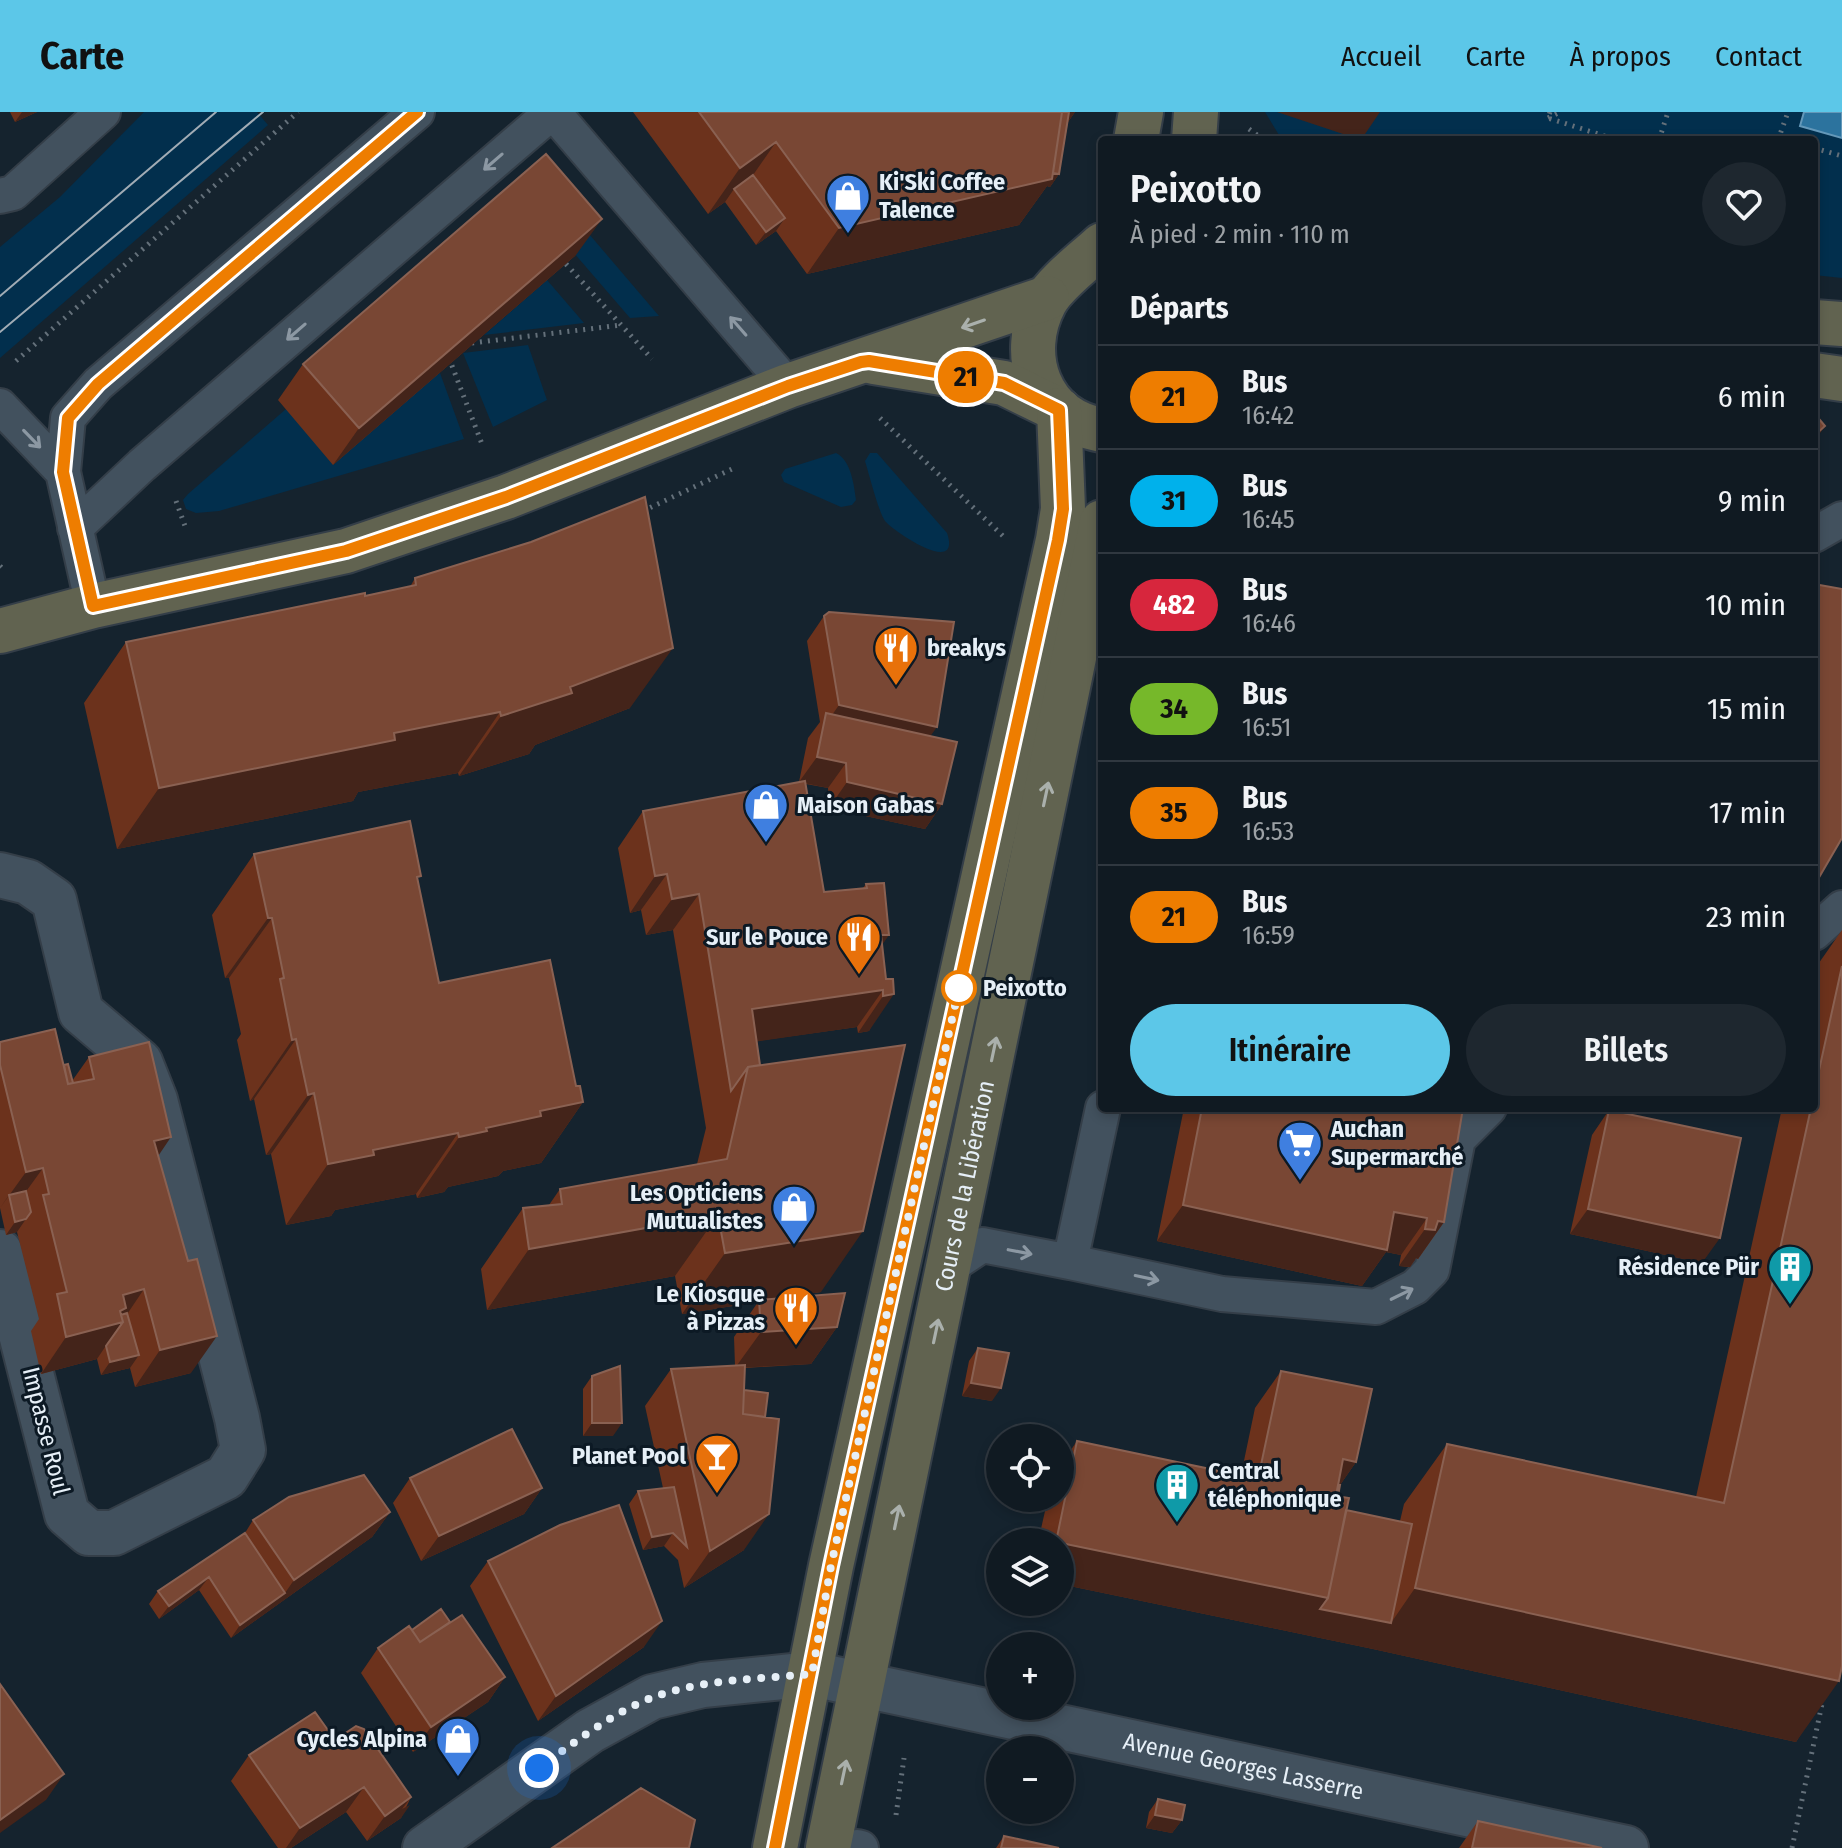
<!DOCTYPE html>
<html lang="fr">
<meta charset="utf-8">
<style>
:root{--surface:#101a22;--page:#1e272f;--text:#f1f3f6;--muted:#9ca1a5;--line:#303840;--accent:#5cc7e8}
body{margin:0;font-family:"Fira Sans Condensed",sans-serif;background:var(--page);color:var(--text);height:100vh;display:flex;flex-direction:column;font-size:30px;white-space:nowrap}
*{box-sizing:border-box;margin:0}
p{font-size:26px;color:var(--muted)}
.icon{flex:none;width:44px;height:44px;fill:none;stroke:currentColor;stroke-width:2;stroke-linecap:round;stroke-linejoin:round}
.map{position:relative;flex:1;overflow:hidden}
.sheet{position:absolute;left:1098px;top:24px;width:720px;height:976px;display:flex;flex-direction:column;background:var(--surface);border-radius:8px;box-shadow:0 4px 12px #0003,0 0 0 2px var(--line)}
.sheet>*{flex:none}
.badge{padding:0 16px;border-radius:26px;font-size:28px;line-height:52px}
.buttons{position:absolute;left:986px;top:1312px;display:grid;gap:16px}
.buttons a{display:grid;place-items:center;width:88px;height:88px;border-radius:50%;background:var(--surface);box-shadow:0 4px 12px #0003,0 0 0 2px var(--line);font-size:40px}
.you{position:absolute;width:40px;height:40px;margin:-20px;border:6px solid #fff;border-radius:50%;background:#1a73e8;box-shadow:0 0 0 12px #1a73e833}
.map>.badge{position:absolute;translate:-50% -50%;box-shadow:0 0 0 4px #fff}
h2{padding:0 32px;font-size:30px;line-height:72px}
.round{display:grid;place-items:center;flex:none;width:84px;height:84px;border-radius:42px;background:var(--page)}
.summary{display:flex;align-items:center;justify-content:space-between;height:136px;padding:0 32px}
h1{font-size:38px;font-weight:600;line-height:60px}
.primary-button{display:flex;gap:16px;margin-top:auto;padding:16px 32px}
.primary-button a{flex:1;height:92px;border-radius:48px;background:var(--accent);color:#111;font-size:32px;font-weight:600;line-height:92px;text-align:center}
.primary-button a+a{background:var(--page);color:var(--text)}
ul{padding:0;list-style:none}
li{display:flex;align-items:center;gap:24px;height:104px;padding:0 32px;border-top:2px solid var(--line)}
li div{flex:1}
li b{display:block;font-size:30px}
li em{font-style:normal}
li .badge{min-width:88px;font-weight:700;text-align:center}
header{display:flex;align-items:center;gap:48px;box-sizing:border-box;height:112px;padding:0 40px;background:var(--accent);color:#111}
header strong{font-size:38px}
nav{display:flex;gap:44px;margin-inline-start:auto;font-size:28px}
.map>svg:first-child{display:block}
.green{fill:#022f4d}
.water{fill:#2c739e;stroke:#6498b9;stroke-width:2}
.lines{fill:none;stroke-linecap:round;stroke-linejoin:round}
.lane-casing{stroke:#343e48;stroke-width:38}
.street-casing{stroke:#343e48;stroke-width:48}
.secondary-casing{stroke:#343e48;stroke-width:48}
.path{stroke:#64707a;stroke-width:5;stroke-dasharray:2 6;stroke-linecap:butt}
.lane{stroke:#42515e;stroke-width:34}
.street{stroke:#42515e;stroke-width:44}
.secondary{stroke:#616350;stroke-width:44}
.tram{stroke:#a1acb5;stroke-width:2}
.wall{fill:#6c321c}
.shaded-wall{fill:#44241a}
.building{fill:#794734;stroke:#8a6152;stroke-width:2}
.oneway{stroke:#8c98a3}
.oneway2{stroke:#aab0ac}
.line-casing{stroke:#fff;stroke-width:18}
.line{stroke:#ee7d00;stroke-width:12}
.walk{stroke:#e6eff7;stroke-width:8;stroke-dasharray:0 14.4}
.stop-dot{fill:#fff;stroke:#ee7d00;stroke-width:4}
.labels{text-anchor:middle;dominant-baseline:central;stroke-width:6;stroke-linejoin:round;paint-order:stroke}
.poi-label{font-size:24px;font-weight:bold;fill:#e6eff7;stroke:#0c1924;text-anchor:end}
.stop-label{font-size:24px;font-weight:bold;fill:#e6eff7;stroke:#0c1924;text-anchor:start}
.street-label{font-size:24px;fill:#e6eff7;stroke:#0c1924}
</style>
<header>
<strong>Carte</strong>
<nav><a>Accueil</a><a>Carte</a><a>À propos</a><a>Contact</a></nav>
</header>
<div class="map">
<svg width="1842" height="1736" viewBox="0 0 1842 1736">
<rect width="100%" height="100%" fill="#15232e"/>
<!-- green -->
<path class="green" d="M144 0H257L268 13 0 246V135L60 85Z
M1265 0H1842V166L1814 163V28H1282Z
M530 90 566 95 659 204 630 206Z
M547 168 584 211 484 223Z
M528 233 547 288 493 315 463 241Z
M440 261 464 327 219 399 196 401 186 397 183 388 188 382 286 297Z
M836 341C851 348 854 373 856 388L852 393 841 395 784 370 781 363 785 357Z
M870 341H877L947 421C962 465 894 420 885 409 879 401 869 362 865 349Z"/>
<!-- water -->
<path class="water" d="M1804 0H1842V26L1800 14Z"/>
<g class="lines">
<!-- lane casing -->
<g class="lane-casing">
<path id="lane" d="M553 0 788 274
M0 84 13 81 103 0
M0 294 63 360
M75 416 142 353 552 0
M1814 423 1842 407
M93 494 63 360 68 306 98 272 417 0
M1814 821 1842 796
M1070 1150 1222 1182 1376 1195 1415 1175 1432 1158 1458 1027 1489 996
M949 1155 982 1133 1070 1150 1103 996
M857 1735 861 1736"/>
</g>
<!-- street casing -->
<g class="street-casing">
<g id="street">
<path d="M0 763 28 770 54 788 81 900 140 950 155 988 237 1306 243 1338 226 1365 114 1421H89L67 1402 0 1140"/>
<path id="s1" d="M425 1736 590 1619 652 1585 703 1573 812 1562 1626 1736"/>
</g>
</g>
<!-- secondary casing -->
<g class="secondary-casing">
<g id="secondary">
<path d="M1136 28 1141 0"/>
<path d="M1194 28 1196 0"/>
<path d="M1102 133C1086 148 1055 171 1045 190 1017 243 1039 307 1102 318"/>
<path d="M1814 210 1842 212"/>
<path d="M874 250 1004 271 1059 298"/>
<path d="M1814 263 1842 267"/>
<path d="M0 519 93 494 346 439 506 385 788 274 1047 186"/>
<path d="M775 1736 831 1454 1058 428 1063 397 1059 298"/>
<path id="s2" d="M828 1736 1102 410"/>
</g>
</g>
<!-- path -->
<path class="path" d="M1550 0 1548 6 1617 28
M1548 6 1560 0
M1249 17 1264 28
M1659 28 1668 0
M1778 28 1788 0
M1814 36 1842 44
M566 152 652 247
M472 231 622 213
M449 246 482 332
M16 249 298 0
M880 306 1003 424
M176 389 185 414
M643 399 732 357
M0 454 2 456
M896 1703 904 1646
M1792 1736 1823 1587"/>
<!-- lane -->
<use href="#lane" class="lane"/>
<!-- street -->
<use href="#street" class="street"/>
<!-- secondary -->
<use href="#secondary" class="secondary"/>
<!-- tram -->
<path class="tram" d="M0 184 216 0
M0 220 263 0"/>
</g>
<!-- wall -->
<path class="wall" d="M10 0H37L15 10Z
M633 0H1075L1068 10 1059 62 1050 75 1047 74 1019 113 807 162 776 119 756 133 725 90 708 102Z
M576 143 333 353 278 288 303 252Z
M415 466 630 596 535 633 529 642 459 664 458 661 358 680 353 689 117 737 84 591 126 530 410 475Z
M824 504 930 624 942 692 925 717 829 696 828 676 806 672 824 780 863 776 866 772 882 832 886 867H893L869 919 858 921 857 915 757 929 760 953 821 1180 773 1187 837 1215 811 1252 745 1256 744 1438 684 1476 678 1448 664 1434 643 1438 629 1392 638 1379 663 1376 645 1294 671 1257 735 1254 734 1225 758 1190 682 1202 675 1164 487 1198 481 1157 523 1096 549 1093 560 1077 697 1052 706 1016 673 818 646 823 641 798 630 801 618 736 643 699 799 670 808 626 820 610 807 529Z
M254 742 417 769 439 871 576 974 583 990 541 1051 503 1059 498 1064 448 1075 444 1080 417 1086 416 1082 335 1098 331 1104 286 1113 271 1042 266 1043 254 987 250 989 237 928 241 922 229 866H225L212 803Z
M1842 818V1554L1796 1630 1373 1537 1060 1472V1430H1038L1048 1386H1060V1354L1077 1329 1241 1363 1255 1296 1281 1259 1356 1350 1340 1373 1338 1384 1346 1398 1400 1409 1404 1392 1447 1332 1696 1385 1782 996H1814V858Z
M0 930 64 953 72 969 89 945 158 1044 191 1261 135 1275 130 1256 101 1263 97 1247 41 1262 31 1219 39 1207 17 1120 6 1123 0 1096Z
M1184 996H1463L1444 1110 1418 1147 1416 1146 1410 1155 1399 1154 1401 1143 1386 1140 1362 1174 1157 1129Z
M1609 998 1702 1151 1570 1122 1592 1023Z
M978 1236 992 1289 962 1284 969 1249Z
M592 1264 613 1324H583V1277Z
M410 1366 542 1376 524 1402 421 1449 393 1391Z
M390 1400 372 1425 231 1526 199 1478 159 1507 149 1492 158 1479 245 1421 253 1408Z
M488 1449 644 1535 538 1609 470 1474Z
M450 1510 505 1565 488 1590 413 1640 361 1561 378 1536 412 1518Z
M335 1628 411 1685 401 1706 367 1729 346 1700 291 1736H278L231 1669 249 1643Z
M1158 1687 1182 1708 1172 1721 1146 1716 1149 1700Z
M1478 1709 1602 1736H1459Z
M1004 1724 1059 1736H996Z"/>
<!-- shaded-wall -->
<path class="shaded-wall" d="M22 0H37L15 10Z
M1044 0H1075L1068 10 1043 6Z
M1277 0H1380L1361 28Z
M776 30 744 76 734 77 725 90 708 102 740 56Z
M1035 59 1059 62 1050 75 1047 74 1019 113 807 162 839 116Z
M785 106 776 119 756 133 766 120Z
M602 107 576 143 333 353 359 316Z
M1825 314 1816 327 1814 329V324Z
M673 536 630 596 535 633 529 642 459 664 501 604 570 575Z
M839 593 937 615 919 640 823 616Z
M500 600 458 661 358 680 353 689 117 737 159 676 394 621Z
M817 645 846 651 828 676 799 670Z
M847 670 942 692 925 717 829 696Z
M667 762 641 798 630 801 655 764Z
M699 782 673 818 646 823 672 787Z
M268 806H272L229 866H225Z
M881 823H889L866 856Z
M883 878 857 915 726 934 752 897Z
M894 882 869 919 858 921 883 884Z
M296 927 254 987 250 989 292 928Z
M314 981 271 1042 266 1043 308 983Z
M583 990 541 1051 503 1059 498 1064 448 1075 444 1080 417 1086 459 1025 540 999Z
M458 1021 416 1082 335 1098 331 1104 286 1113 328 1052 373 1038Z
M171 1025 146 1062 154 1029Z
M43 1056 17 1092 9 1083 0 1096 26 1060Z
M1183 1093 1394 1100 1427 1106 1401 1143 1386 1140 1362 1174 1157 1129Z
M1588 1097 1720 1126 1702 1151 1570 1122Z
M718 1103 675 1164 487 1198 529 1137Z
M26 1107 17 1120 6 1123 15 1110Z
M1438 1109 1444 1110 1418 1147 1416 1146 1410 1155 1399 1154 1425 1117Z
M863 1119 821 1180 682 1202 725 1141Z
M144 1177 97 1247 41 1262 66 1225 123 1183Z
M837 1215 811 1252 735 1256 761 1220Z
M217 1224 191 1261 135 1275 160 1238Z
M139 1243 130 1256 101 1263 110 1250Z
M971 1271 1001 1276 992 1289 962 1284Z
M592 1311H622L613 1324H583Z
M1343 1347 1356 1350 1331 1386Z
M542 1376 524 1402 421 1449 439 1424Z
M390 1400 372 1425 231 1526 240 1513 285 1481 294 1468Z
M769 1402 744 1438 684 1476 710 1439Z
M673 1421 664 1434 643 1438 652 1425Z
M1060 1431 1328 1486 1391 1511 1415 1476 1839 1569 1796 1630 1373 1537 1060 1472Z
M209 1465 199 1478 159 1507 169 1494Z
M662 1509 644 1535 538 1609 556 1584Z
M505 1565 488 1590 413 1640 431 1615Z
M64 1662 46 1688 0 1721V1708Z
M364 1675 346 1700 291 1736H286L300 1716Z
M411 1685 402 1697 410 1693 401 1706 367 1729 385 1704Z
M1155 1703 1182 1708 1172 1721 1146 1716Z"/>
<!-- building -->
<path class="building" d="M699 0H1062L1052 67 839 116 776 30 740 56Z
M1062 0H1069L1059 62 1053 61Z
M546 42 602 107 359 316 303 252Z
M753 63 785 106 766 120 734 77Z
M1814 301 1825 314 1814 324Z
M645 385 673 536 570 575 572 581 501 604 500 600 394 621 395 628 159 676 126 530 365 481V484L416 473 415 466 531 430Z
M1814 472 1842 477V726L1814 774Z
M829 500 954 510 937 615 839 593 824 504Z
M826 601 957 630 942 692 847 670 846 651 817 645Z
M805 669 824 780 867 776 866 772 884 771 889 823H881L886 867H893L894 882 883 884V878L752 897 760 953 748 955 731 979 699 782 672 787 667 762 655 764 643 699Z
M410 709 421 764 417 765 439 871 550 848 576 974H580L583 990 540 999 541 1004 486 1016 487 1019 459 1025 458 1021 373 1038 374 1043 328 1052 314 981 308 983 296 927 292 928 280 867 284 866 272 806H268L254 742Z
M1842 854V1554L1839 1569 1415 1476 1447 1332 1724 1391 1811 996H1814V981Z
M55 917 68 972 94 967 89 945 149 930 171 1025 154 1029 188 1149 197 1147 217 1224 160 1238 144 1177 123 1183 126 1196 120 1199 123 1210 66 1225 57 1182 67 1180 43 1083 49 1082 43 1056 26 1060 0 953V930Z
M905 933 863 1119 725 1141 718 1103 529 1137 523 1096 562 1092 560 1077 727 1047 748 955Z
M68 952 73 971 68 972 64 953Z
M1202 996H1463L1444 1110 1438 1109 1435 1118 1425 1117 1427 1106 1394 1100 1387 1138 1183 1093Z
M1609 998 1741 1026 1720 1126 1588 1097Z
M26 1079 31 1100 26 1107 15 1110 9 1083Z
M845 1181 837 1215 761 1220 759 1188Z
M127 1201 139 1243 110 1250 106 1234 123 1210 121 1203Z
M978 1236 1009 1241 1001 1276 971 1271Z
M745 1253 743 1302 779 1307 769 1402 710 1439 671 1257Z
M620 1254 622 1311H592V1264Z
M1281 1259 1372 1277 1356 1350 1343 1347 1336 1384 1349 1386 1328 1486 1056 1430 1077 1329 1258 1367Z
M744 1278 768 1281 765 1305 743 1302Z
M512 1317 542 1376 439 1424 410 1366Z
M364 1363 390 1400 294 1468 253 1408 289 1385Z
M1338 1373H1340L1338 1384H1336Z
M674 1375 687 1435 673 1421 652 1425 638 1379Z
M619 1393 662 1509 556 1584 488 1449 560 1413Z
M1346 1398 1412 1412 1391 1511 1320 1497 1328 1486Z
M245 1421 285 1481 240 1513 209 1465 169 1494 158 1479Z
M441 1497 450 1510 420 1530 412 1518Z
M462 1503 505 1565 431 1615 378 1536 409 1514 420 1530Z
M0 1572 64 1662 0 1708Z
M315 1600 335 1628 356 1614 364 1617 411 1685 385 1704 364 1675 300 1716 249 1643Z
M641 1676 695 1708 689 1736H552Z
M1158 1687 1185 1693 1182 1708 1155 1703Z
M1478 1709 1602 1736H1472Z
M1004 1724 1059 1736H1001Z"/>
<!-- one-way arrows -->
<defs><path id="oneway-shaft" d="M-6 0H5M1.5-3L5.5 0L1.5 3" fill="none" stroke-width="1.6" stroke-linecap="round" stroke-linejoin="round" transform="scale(2)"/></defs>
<g class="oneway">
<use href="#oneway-shaft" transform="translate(493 50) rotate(139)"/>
<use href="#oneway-shaft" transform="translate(738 214) rotate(-131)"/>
<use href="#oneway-shaft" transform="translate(296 220) rotate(139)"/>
<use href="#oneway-shaft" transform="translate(32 327) rotate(46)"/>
<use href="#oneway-shaft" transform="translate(1020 1140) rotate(11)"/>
<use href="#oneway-shaft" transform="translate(1147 1166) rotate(12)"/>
<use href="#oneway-shaft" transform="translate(1402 1182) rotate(-26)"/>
</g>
<g class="oneway2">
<use href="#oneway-shaft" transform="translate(973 212) rotate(161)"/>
<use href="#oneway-shaft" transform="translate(1046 682) rotate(-78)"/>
<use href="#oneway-shaft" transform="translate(994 937) rotate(-78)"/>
<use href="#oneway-shaft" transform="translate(936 1219) rotate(-78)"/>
<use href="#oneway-shaft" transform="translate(897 1405) rotate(-78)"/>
<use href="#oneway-shaft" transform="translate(844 1660) rotate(-78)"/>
</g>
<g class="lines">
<!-- line casing -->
<g class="line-casing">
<path id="line" d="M417 0 98 272 68 306 63 360 93 494 346 439 506 385 788 274 861 250 869 249 1004 271 1059 298 1063 397 1058 428 831 1454 775 1736"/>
</g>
<!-- line -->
<use href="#line" class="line"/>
<!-- walk -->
<path class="walk" d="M539 1656C572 1632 615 1599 654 1585 703 1567 759 1567 812 1562L831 1454 960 871 959 876"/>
</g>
<!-- icons -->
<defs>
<g id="shop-pin" transform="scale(2.3)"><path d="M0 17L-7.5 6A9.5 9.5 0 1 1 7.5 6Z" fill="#3f7fe0" stroke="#0c1924"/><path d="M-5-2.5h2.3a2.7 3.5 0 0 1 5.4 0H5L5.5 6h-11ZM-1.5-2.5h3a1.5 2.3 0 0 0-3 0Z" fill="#fff"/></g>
<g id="restaurant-pin" transform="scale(2.3)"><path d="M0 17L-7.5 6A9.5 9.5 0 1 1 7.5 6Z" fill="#e8710a" stroke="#0c1924"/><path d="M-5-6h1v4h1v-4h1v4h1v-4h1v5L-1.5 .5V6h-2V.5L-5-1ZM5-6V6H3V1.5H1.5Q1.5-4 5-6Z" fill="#fff"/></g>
<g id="supermarket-pin" transform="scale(2.3)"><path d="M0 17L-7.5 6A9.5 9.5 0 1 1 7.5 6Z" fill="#3f7fe0" stroke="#0c1924"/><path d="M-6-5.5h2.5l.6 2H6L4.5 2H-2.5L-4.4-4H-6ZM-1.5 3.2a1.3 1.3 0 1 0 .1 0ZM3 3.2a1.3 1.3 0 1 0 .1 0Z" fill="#fff"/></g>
<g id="building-pin" transform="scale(2.3)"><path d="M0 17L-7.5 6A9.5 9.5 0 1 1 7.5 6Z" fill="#0f9aa8" stroke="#0c1924"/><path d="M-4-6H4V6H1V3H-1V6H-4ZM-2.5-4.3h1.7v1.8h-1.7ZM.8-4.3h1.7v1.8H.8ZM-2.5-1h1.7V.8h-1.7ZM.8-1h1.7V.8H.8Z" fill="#fff"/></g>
<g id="bar-pin" transform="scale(2.3)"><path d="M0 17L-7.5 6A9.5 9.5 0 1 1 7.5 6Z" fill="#e8710a" stroke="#0c1924"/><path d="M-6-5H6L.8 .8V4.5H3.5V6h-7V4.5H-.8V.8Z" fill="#fff"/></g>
</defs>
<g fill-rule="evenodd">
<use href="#shop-pin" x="848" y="84"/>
<use href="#restaurant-pin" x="896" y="536"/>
<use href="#shop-pin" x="766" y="693"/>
<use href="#restaurant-pin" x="859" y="825"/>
<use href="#supermarket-pin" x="1300" y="1031"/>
<use href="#shop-pin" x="794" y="1095"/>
<use href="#building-pin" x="1790" y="1155"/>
<use href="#restaurant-pin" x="796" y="1196"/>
<use href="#bar-pin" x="717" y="1344"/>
<use href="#building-pin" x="1177" y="1373"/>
<use href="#shop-pin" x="458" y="1627"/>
</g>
<!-- markers -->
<circle class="stop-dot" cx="959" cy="876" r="16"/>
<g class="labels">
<!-- poi labels -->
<g class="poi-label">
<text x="879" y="70" text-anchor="start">Ki'Ski Coffee<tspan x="879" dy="28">Talence</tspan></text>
<text x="927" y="536" text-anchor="start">breakys</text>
<text x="797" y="693" text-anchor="start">Maison Gabas</text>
<text x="828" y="825">Sur le Pouce</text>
<text x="1331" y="1017" text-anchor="start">Auchan<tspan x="1331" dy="28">Supermarché</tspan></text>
<text x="763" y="1081">Les Opticiens<tspan x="763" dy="28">Mutualistes</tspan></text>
<text x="1759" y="1155">Résidence Pür</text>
<text x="765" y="1182">Le Kiosque<tspan x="765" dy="28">à Pizzas</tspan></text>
<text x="686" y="1344">Planet Pool</text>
<text x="1208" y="1359" text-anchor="start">Central<tspan x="1208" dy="28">téléphonique</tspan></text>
<text x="427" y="1627">Cycles Alpina</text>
</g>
<!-- stop labels -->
<g class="stop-label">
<text x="983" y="876">Peixotto</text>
</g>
<!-- street labels -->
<g class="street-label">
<text stroke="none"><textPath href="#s2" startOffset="676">Cours de la Libération</textPath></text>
<text transform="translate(46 1319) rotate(76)">Impasse Roul</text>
<text stroke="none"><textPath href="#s1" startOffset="876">Avenue Georges Lasserre</textPath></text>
</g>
</g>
</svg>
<div class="buttons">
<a><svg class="icon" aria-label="locate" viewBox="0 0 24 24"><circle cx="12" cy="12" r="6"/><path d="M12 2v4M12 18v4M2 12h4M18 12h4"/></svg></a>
<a><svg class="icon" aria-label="layers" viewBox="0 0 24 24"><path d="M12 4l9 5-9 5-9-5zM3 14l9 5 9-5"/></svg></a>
<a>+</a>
<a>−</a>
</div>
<div class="you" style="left:539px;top:1656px"></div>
<b class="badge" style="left:966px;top:265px;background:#ee7d00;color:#111">21</b>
<section class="sheet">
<div class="summary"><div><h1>Peixotto</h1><p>À pied · 2 min · 110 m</p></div><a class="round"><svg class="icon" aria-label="heart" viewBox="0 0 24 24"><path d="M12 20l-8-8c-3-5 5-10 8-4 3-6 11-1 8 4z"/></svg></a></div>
<h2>Départs</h2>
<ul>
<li><span class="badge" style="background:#ee7d00;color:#111">21</span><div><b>Bus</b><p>16:42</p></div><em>6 min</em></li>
<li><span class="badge" style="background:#00b1eb;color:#111">31</span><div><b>Bus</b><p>16:45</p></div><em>9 min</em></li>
<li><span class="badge" style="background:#d7263d;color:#fff">482</span><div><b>Bus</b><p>16:46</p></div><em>10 min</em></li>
<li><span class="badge" style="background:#76b82a;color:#111">34</span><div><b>Bus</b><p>16:51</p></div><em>15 min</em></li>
<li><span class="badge" style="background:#ee7d00;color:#111">35</span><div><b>Bus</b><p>16:53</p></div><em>17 min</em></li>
<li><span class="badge" style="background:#ee7d00;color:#111">21</span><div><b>Bus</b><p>16:59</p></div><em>23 min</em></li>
</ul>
<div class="primary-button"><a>Itinéraire</a><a>Billets</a></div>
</section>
</div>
